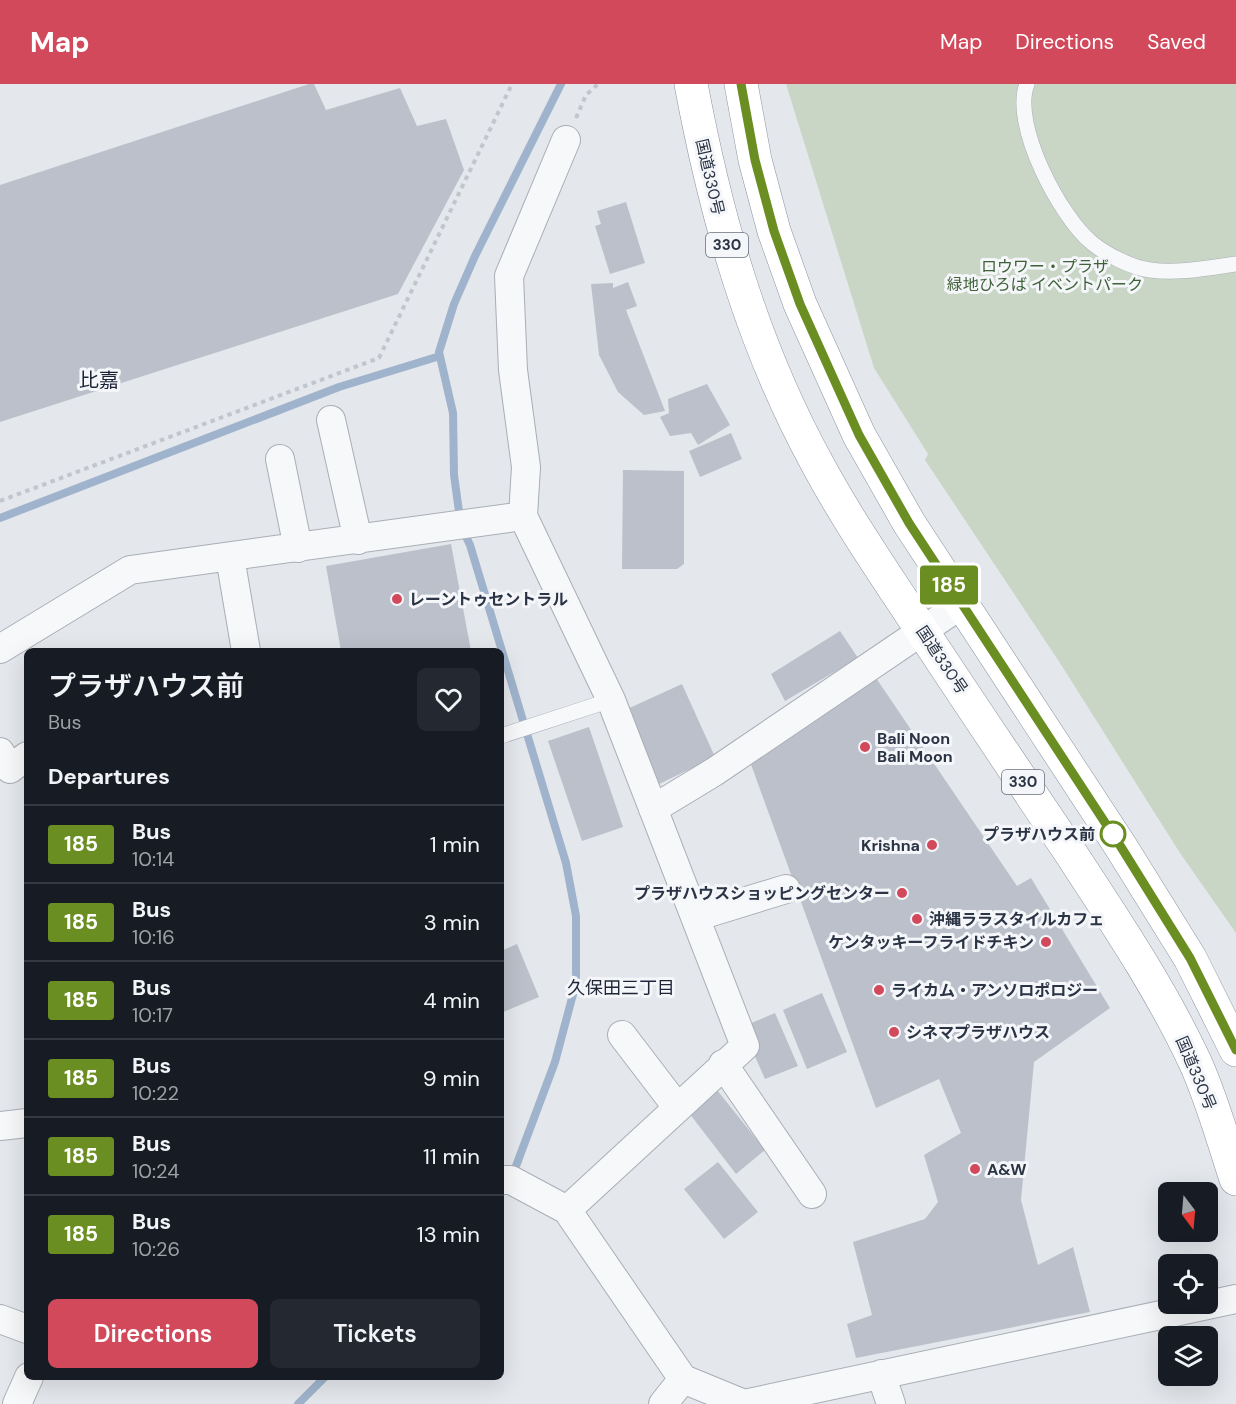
<!DOCTYPE html>
<meta charset="utf-8">
<style>
:root{--surface:#171b24;--page:#242831;--text:#f1f3f6;--muted:#9ea1a6;--line:#363941;--accent:#d1495b}
body{margin:0;font-family:"DM Sans","Noto Sans JP",sans-serif;background:var(--page);color:var(--text);height:100vh;display:flex;flex-direction:column;font-size:22px;white-space:nowrap}
*{box-sizing:border-box;margin:0}
p{font-size:20px;color:var(--muted)}
.icon{flex:none;width:33px;height:33px;fill:none;stroke:currentColor;stroke-width:2;stroke-linecap:round;stroke-linejoin:round}
.map{position:relative;flex:1;overflow:hidden}
.details{position:absolute;left:24px;top:564px;width:480px;height:732px;display:flex;flex-direction:column;background:var(--surface);border-radius:9px;box-shadow:0 6px 24px #0002}
.details>*{flex:none}
.badge{padding:0 12px;border-radius:4px;font-size:21px;line-height:39px}
.needle{width:39px;rotate:164deg}
.tools{position:absolute;left:1158px;top:1098px;display:grid;gap:12px}
.tools a{display:grid;place-items:center;width:60px;height:60px;border-radius:9px;background:var(--surface);box-shadow:0 6px 24px #0002;font-size:30px}
.map>.badge{position:absolute;translate:-50% -50%;box-shadow:0 0 0 3px #fff}
h2{padding:0 24px;font-size:22px;line-height:54px}
.round{display:grid;place-items:center;flex:none;width:63px;height:63px;border-radius:9px;background:var(--page)}
.overview{display:flex;align-items:center;justify-content:space-between;height:102px;padding:0 24px}
h1{font-size:28px;font-weight:600;line-height:45px}
.primary-button{display:flex;gap:12px;margin-top:auto;padding:12px 24px}
.primary-button a{flex:1;height:69px;border-radius:9px;background:var(--accent);color:#fff;font-size:24px;font-weight:600;line-height:69px;text-align:center}
.primary-button a+a{background:var(--page);color:var(--text)}
ul{padding:0;list-style:none}
li{display:flex;align-items:center;gap:18px;height:78px;padding:0 24px;border-top:2px solid var(--line)}
li div{flex:1}
li b{display:block;font-size:22px}
li em{font-style:normal}
li .badge{min-width:66px;font-weight:700;text-align:center}
header{display:flex;align-items:center;gap:36px;box-sizing:border-box;height:84px;padding:0 30px;background:var(--accent);color:#fff}
header strong{font-size:28px}
nav{display:flex;gap:33px;margin-inline-start:auto;font-size:21px}
.map>svg:first-child{display:block}
.green{fill:#c9d6c5}
.lines{fill:none;stroke-linecap:round;stroke-linejoin:round}
.stream{stroke:#9fb4cc;stroke-width:8}
.building{fill:#bbc0ca}
.lane-casing{stroke:#a9aeb7;stroke-width:16}
.street-casing{stroke:#a9aeb7;stroke-width:30}
.highway-casing{stroke:#8b94a3;stroke-width:34}
.path{stroke:#c2c5cb;stroke-width:4;stroke-dasharray:4.5 4.5;stroke-linecap:butt}
.lane{stroke:#f7f8fa;stroke-width:15}
.street{stroke:#f7f8fa;stroke-width:28}
.highway{stroke:#fff;stroke-width:33}
.line-casing{stroke:#fff;stroke-width:14}
.line{stroke:#6b8e23;stroke-width:9}
.poi-dot{fill:#d1495b;stroke:#f4f6f9;stroke-width:2}
.stop-dot{fill:#fff;stroke:#6b8e23;stroke-width:3}
.labels{text-anchor:middle;dominant-baseline:central;stroke-width:6;stroke-linejoin:round;paint-order:stroke}
.shield{fill:#f4f6f9;stroke:#676e7b;stroke-width:1.5}
.shield-label{font-size:15px;font-weight:bold;fill:#2b3445}
.street-label{font-size:16px;fill:#2b3445;stroke:#f4f6f9}
.park-label{font-size:16px;fill:#3f6138;stroke:#f4f6f9}
.poi-label{font-size:16px;font-weight:bold;fill:#2b3445;stroke:#f4f6f9;text-anchor:start}
.stop-label{font-size:16px;font-weight:bold;fill:#2b3445;stroke:#f4f6f9;text-anchor:end}
.neighbourhood-label{font-size:18px;fill:#1d2536;stroke:#f4f6f9}
.quarter-label{font-size:20px;fill:#1d2536;stroke:#f4f6f9}
</style>
<header>
<strong>Map</strong>
<nav><a>Map</a><a>Directions</a><a>Saved</a></nav>
</header>
<div class="map">
<svg width="1236" height="1320" viewBox="0 0 1236 1320">
<rect width="100%" height="100%" fill="#e4e7ec"/>
<!-- green -->
<path class="green" d="M786 0H1236V849L1180 769 1060 579 925 376 928 370 874 284Z"/>
<g class="lines">
<!-- stream -->
<path class="stream" d="M0 434 339 303 440 272
M513 1090 555 978 576 899V832L566 779 470 461 461 442 454 391 453 329 439 268 454 220 475 172 561 0
M298 1320 325 1293"/>
</g>
<!-- building -->
<path class="building" d="M309 0H314L326 26 400 4 417 42 446 35 464 86 398 210 0 338V101Z
M626 118 645 179 610 190 595 142 601 140 597 127Z
M628 198 637 222 626 226 665 327 644 331 618 308 599 271 591 200 613 199V204Z
M707 300 730 341 698 361 691 349 670 352 660 333 669 329 668 315Z
M731 349 742 375 700 393 689 367Z
M623 386 684 387V480L677 485H622Z
M451 460 471 567H341L326 482Z
M840 547 858 574 785 617 771 590Z
M876 594 1017 802 1031 794 1110 924 1034 978 1021 1116 1038 1181 1073 1163 1090 1228 856 1274 847 1240 872 1231 853 1158 925 1135 938 1118 924 1071 961 1049 939 995 876 1024 749 675Z
M682 600 715 673 655 702 625 626Z
M589 643 623 743 582 757 548 657Z
M517 860 539 913 501 929V867Z
M822 909 847 968 807 985 783 926Z
M775 929 798 982 765 995 742 943Z
M717 1006 765 1066 736 1090 689 1029Z
M718 1078 758 1128 724 1155 684 1105Z"/>
<g class="lines">
<!-- lane casing -->
<g class="lane-casing">
<path id="lane" d="M1027 0C1011 40 1060 133 1092 159 1107 171 1130 183 1150 186 1177 190 1208 184 1236 180
M501 652 611 616"/>
</g>
<!-- street casing -->
<g class="street-casing">
<path id="street" d="M566 56 509 192 513 286 526 383 523 432 611 616 745 962 567 1126
M331 336 358 456
M280 375 298 464
M230 473 246 567
M0 565 130 486 523 432
M0 668 10 685 27 672
M653 725 714 688 962 520
M695 833 786 805
M622 951 677 1023
M723 980 812 1110
M0 1042 27 1039
M501 1096H511L567 1126 683 1295 744 1320 1236 1215
M0 1235 27 1245
M881 1290 891 1320
M17 1320 29 1293
M663 1320 683 1295"/>
</g>
<!-- highway casing -->
<g class="highway-casing">
<path id="highway" d="M691 0C716 133 752 261 818 381 846 433 880 483 913 533 964 611 1016 688 1068 765 1113 834 1160 903 1195 978 1212 1015 1223 1056 1236 1095
M741 0 755 76 774 147 800 220 859 351 909 439 1121 763 1190 874 1236 966"/>
</g>
<!-- path -->
<path class="path" d="M576 34 586 11 598 0
M0 417 379 274 512 0"/>
<!-- lane -->
<use href="#lane" class="lane"/>
<!-- street -->
<use href="#street" class="street"/>
<!-- highway -->
<use href="#highway" class="highway"/>
</g>
<g class="lines">
<!-- line casing -->
<g class="line-casing">
<path id="line" d="M741 0 755 76 774 147 800 220 859 351 909 439 1121 763 1190 874 1236 966"/>
</g>
<!-- line -->
<use href="#line" class="line"/>
</g>
<!-- markers -->
<g class="poi-dot">
<circle cx="397" cy="515" r="6"/>
<circle cx="865" cy="663" r="6"/>
<circle cx="932" cy="761" r="6"/>
<circle cx="902" cy="809" r="6"/>
<circle cx="917" cy="835" r="6"/>
<circle cx="1046" cy="858" r="6"/>
<circle cx="879" cy="906" r="6"/>
<circle cx="894" cy="948" r="6"/>
<circle cx="975" cy="1085" r="6"/>
</g>
<circle class="stop-dot" cx="1113" cy="750" r="12"/>
<g class="labels">
<!-- shield labels -->
<g class="shield">
<rect x="706" y="149" width="42" height="24" rx="4.5"/>
<rect x="1002" y="686" width="42" height="24" rx="4.5"/>
</g>
<g class="shield-label">
<text x="727" y="161">330</text>
<text x="1023" y="698">330</text>
</g>
<!-- street labels -->
<g class="street-label">
<text transform="translate(710 93) rotate(77)">国道330号</text>
<text transform="translate(942 576) rotate(56)">国道330号</text>
<text transform="translate(1196 989) rotate(67)">国道330号</text>
</g>
<!-- park labels -->
<g class="park-label">
<text x="1045" y="182">ロウワー・プラザ<tspan x="1045" dy="18">緑地ひろば イベントパーク</tspan></text>
</g>
<!-- poi labels -->
<g class="poi-label">
<text x="409" y="515">レーントゥセントラル</text>
<text x="877" y="654">Bali Noon<tspan x="877" dy="18">Bali Moon</tspan></text>
<text x="920" y="761" text-anchor="end">Krishna</text>
<text x="890" y="809" text-anchor="end">プラザハウスショッピングセンター</text>
<text x="929" y="835">沖縄ララスタイルカフェ</text>
<text x="1034" y="858" text-anchor="end">ケンタッキーフライドチキン</text>
<text x="891" y="906">ライカム・アンソロポロジー</text>
<text x="906" y="948">シネマプラザハウス</text>
<text x="987" y="1085">A&amp;W</text>
</g>
<!-- stop labels -->
<g class="stop-label">
<text x="1095" y="750">プラザハウス前</text>
</g>
<!-- neighbourhood labels -->
<g class="neighbourhood-label">
<text x="621" y="904">久保田三丁目</text>
</g>
<!-- quarter labels -->
<g class="quarter-label">
<text x="99" y="296">比嘉</text>
</g>
</g>
</svg>
<div class="tools">
<a><svg class="needle" viewBox="-14 -14 28 28"><path d="M0-13l5 13h-10z" fill="#e53935"/><path d="M0 13l5-13h-10z" fill="#9ea1a6"/></svg></a>
<a><svg class="icon" aria-label="locate" viewBox="0 0 24 24"><circle cx="12" cy="12" r="6"/><path d="M12 2v4M12 18v4M2 12h4M18 12h4"/></svg></a>
<a><svg class="icon" aria-label="layers" viewBox="0 0 24 24"><path d="M12 4l9 5-9 5-9-5zM3 14l9 5 9-5"/></svg></a>
</div>
<b class="badge" style="left:949px;top:501px;background:#6b8e23;color:#fff">185</b>
<section class="details">
<div class="overview"><div><h1>プラザハウス前</h1><p>Bus</p></div><a class="round"><svg class="icon" aria-label="heart" viewBox="0 0 24 24"><path d="M12 20l-8-8c-3-5 5-10 8-4 3-6 11-1 8 4z"/></svg></a></div>
<h2>Departures</h2>
<ul>
<li><span class="badge" style="background:#6b8e23;color:#fff">185</span><div><b>Bus</b><p>10:14</p></div><em>1 min</em></li>
<li><span class="badge" style="background:#6b8e23;color:#fff">185</span><div><b>Bus</b><p>10:16</p></div><em>3 min</em></li>
<li><span class="badge" style="background:#6b8e23;color:#fff">185</span><div><b>Bus</b><p>10:17</p></div><em>4 min</em></li>
<li><span class="badge" style="background:#6b8e23;color:#fff">185</span><div><b>Bus</b><p>10:22</p></div><em>9 min</em></li>
<li><span class="badge" style="background:#6b8e23;color:#fff">185</span><div><b>Bus</b><p>10:24</p></div><em>11 min</em></li>
<li><span class="badge" style="background:#6b8e23;color:#fff">185</span><div><b>Bus</b><p>10:26</p></div><em>13 min</em></li>
</ul>
<div class="primary-button"><a>Directions</a><a>Tickets</a></div>
</section>
</div>
